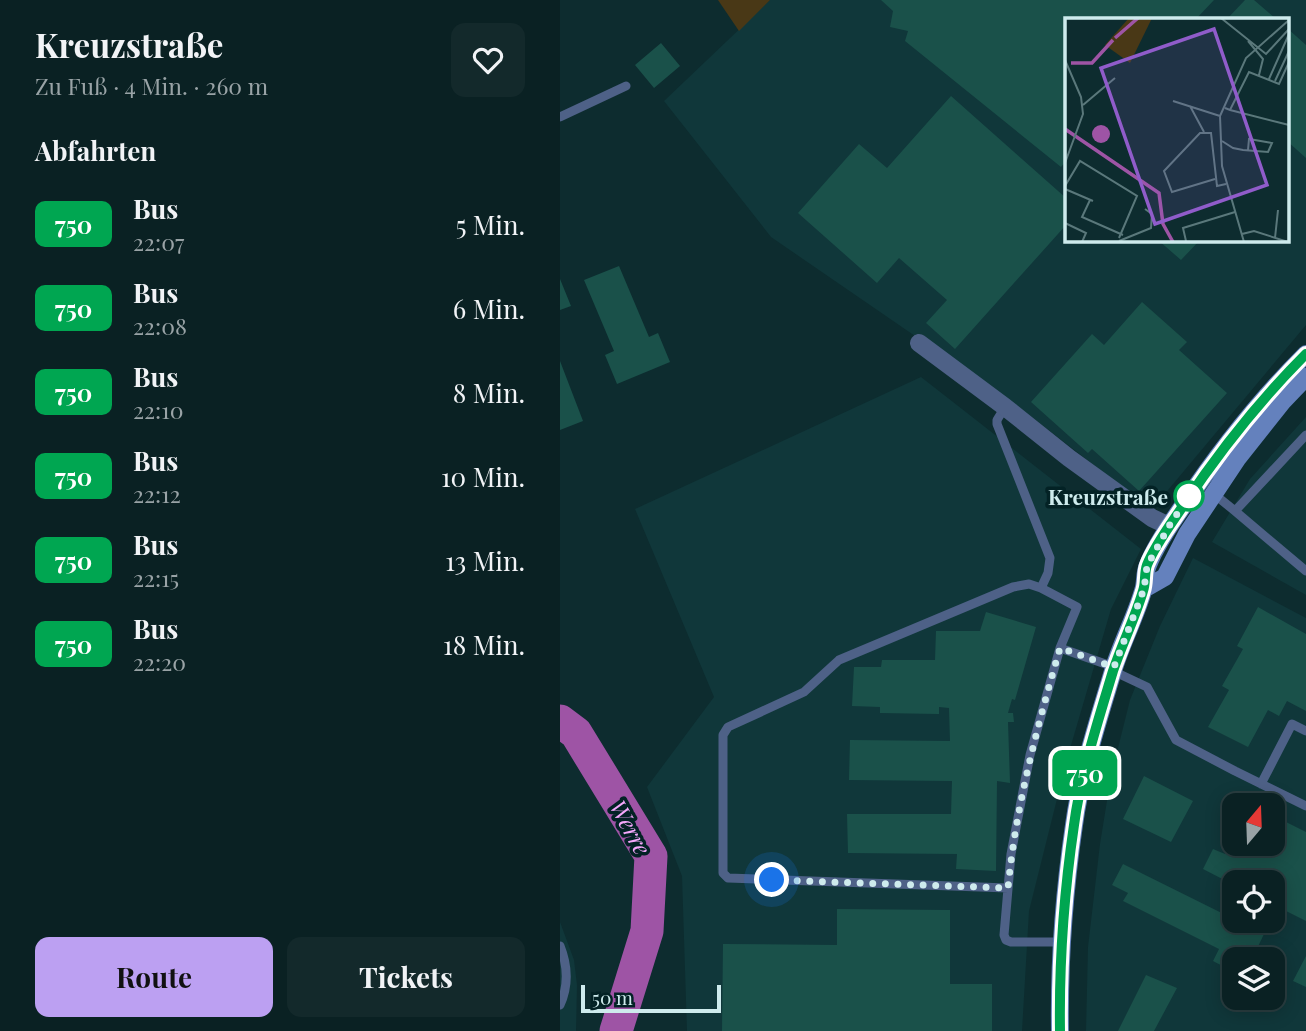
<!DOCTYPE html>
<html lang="de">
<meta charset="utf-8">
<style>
:root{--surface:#0a2123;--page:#13292b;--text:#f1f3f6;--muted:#99a3a6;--line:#2a3e41;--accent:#bca0f2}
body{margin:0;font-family:"Playfair Display",serif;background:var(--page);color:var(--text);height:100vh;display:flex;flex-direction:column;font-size:26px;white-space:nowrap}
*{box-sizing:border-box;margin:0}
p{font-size:23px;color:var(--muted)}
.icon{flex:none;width:38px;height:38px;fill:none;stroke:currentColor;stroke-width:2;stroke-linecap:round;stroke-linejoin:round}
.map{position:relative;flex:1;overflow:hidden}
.sheet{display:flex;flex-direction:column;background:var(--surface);width:560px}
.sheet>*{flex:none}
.badge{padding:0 14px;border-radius:10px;font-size:24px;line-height:46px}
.needle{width:46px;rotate:19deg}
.tools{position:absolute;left:662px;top:793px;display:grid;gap:14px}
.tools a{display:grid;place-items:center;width:63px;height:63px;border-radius:14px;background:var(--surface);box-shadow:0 4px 18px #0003,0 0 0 2px var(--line);font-size:35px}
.scale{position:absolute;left:21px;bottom:18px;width:140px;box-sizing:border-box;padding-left:7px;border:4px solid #ceebed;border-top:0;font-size:19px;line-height:24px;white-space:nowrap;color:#ceebed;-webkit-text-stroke:5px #032225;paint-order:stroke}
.you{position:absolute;width:35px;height:35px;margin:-18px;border:5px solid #fff;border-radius:50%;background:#1a73e8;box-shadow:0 0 0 10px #1a73e833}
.map>.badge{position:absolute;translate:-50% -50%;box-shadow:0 0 0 4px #fff}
h2{padding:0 35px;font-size:26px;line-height:63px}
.round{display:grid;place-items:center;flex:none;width:74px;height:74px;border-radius:14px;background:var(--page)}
.head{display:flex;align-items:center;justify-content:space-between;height:119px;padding:0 35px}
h1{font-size:33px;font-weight:700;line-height:52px}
.primary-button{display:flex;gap:14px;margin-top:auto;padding:14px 35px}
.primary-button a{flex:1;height:80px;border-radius:14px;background:var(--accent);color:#111;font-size:28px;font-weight:700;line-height:80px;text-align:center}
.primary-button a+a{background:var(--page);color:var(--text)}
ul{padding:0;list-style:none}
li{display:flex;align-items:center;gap:21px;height:84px;padding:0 35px}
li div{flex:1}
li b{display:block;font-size:26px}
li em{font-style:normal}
li .badge{min-width:77px;font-weight:700;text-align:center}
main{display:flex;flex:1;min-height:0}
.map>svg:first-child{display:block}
.built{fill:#10373a;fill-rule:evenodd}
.green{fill:#493816}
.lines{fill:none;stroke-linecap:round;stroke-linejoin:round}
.river{stroke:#9e54a5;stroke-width:33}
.building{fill:#1a514a}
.lane{stroke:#4e6187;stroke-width:9}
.street{stroke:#4e6187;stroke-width:18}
.secondary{stroke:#6481bd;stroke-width:18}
.line-casing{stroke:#fff;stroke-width:16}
.line{stroke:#00a651;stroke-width:10}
.walk{stroke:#ceebed;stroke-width:7;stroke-dasharray:0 12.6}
.stop-dot{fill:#fff;stroke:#00a651;stroke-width:3.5}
.labels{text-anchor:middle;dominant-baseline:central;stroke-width:7;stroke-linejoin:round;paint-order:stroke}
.stop-label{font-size:21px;font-weight:bold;fill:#ceebed;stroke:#032225;text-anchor:end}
.water-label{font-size:23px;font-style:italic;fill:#f5a8fc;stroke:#032225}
.inset-river{fill:none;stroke:#9e54a5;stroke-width:3.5}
.inset-road{fill:none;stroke:#5a787b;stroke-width:2}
.view{fill:#905cca;fill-opacity:0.15;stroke:#905cca;stroke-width:3.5}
.inset-edge{fill:none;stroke:#ceebed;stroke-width:3.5}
</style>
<main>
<section class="sheet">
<div class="head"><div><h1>Kreuzstraße</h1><p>Zu Fuß · 4 Min. · 260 m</p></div><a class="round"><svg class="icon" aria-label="heart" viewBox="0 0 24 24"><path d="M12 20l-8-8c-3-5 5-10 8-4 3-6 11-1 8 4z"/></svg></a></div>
<h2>Abfahrten</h2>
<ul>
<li><span class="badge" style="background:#00a651;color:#fff">750</span><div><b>Bus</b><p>22:07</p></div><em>5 Min.</em></li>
<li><span class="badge" style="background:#00a651;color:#fff">750</span><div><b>Bus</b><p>22:08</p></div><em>6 Min.</em></li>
<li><span class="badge" style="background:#00a651;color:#fff">750</span><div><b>Bus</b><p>22:10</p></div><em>8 Min.</em></li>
<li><span class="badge" style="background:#00a651;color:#fff">750</span><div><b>Bus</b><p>22:12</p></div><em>10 Min.</em></li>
<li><span class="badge" style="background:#00a651;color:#fff">750</span><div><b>Bus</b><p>22:15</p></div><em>13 Min.</em></li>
<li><span class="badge" style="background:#00a651;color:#fff">750</span><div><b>Bus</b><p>22:20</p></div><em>18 Min.</em></li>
</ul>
<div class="primary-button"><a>Route</a><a>Tickets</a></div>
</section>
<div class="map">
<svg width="746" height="1031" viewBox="0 0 746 1031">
<rect width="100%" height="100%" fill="#0d2c2f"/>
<!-- built -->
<path class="built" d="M210 0H746V325L593 508 584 504 464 411 211 237 104 101ZM506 19H727V240H506Z
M361 377 581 549 551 609 507 759 469 911 462 1031H127L122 876 87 787 154 697 75 509Z
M746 417V595L652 542 690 479Z
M633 558 746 618V1031H526L528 947 540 844 551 776 570 700 600 626ZM674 805H712V844H674ZM674 882H712V920H674ZM674 959H712V998H674Z
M0 922 14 960 17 985 16 1031H0Z"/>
<!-- green -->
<path class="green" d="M158 0H210L179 31Z"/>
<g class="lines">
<!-- river -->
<path class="river" d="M0 721 16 733 91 856 87 931 56 1031"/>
</g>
<!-- building -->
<path class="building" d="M321 0H654L636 19H506V161L501 167 345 41 348 31 330 27 333 11Z
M685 0H694L716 19H667Z
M727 28 746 45V158L727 141Z
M101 43 120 66 94 88 75 65Z
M391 96 506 198V225L395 349 366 323 387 300 339 258 317 283 238 213 299 144 327 168Z
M598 240H640L621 260Z
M59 266 89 337 98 333 110 362 57 384 45 355 54 351 24 280Z
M0 279 11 306 0 310Z
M582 302 627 342 619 350 667 393 579 491 532 449 528 453 471 402 532 334 544 345Z
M0 361 23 421 0 430Z
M698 607 746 634V711L727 701 719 716 708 710 688 747 648 727 669 690 662 686 683 649 677 646Z
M426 612 476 627 455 700 452 699 448 713H453L454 722H448L450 783 437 781 436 871 396 869 397 854 288 853 287 814H391L392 781 289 780 290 740 390 741 389 708 379 707V714L320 713V707L292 706 294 667H321L322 660H375L376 631H420Z
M584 776 633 801 611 842 563 819Z
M712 815 746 832V921L712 904V882H674V885L643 869 653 849 665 854 674 836V844H712Z
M563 864 704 934 692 959H674V972L653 961 659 949 563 901 568 893 552 885Z
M277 909 390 910V984H432V1031H162L163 944 277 945Z
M746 956V987L733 981Z
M586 975 617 988 594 1031H558Z"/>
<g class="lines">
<!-- lane -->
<path class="lane" d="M0 117 66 86
M445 407 437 420V424L490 558 488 573 481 588
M654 494 675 511 746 435
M675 511 746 571
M500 648 554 667
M553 671 587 687 616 740 675 771 746 806
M701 784 732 724 746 731
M448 888 168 878 163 873V735L168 727 244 692 279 660 453 587 469 584 481 588 517 607 500 648 470 755 451 854 444 935 446 940 451 942H503
M0 946C8 966 9 985 0 1005"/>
<!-- street -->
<path class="street" d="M359 343 445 407 509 458 592 518 609 526"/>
<!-- secondary -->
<path class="secondary" d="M584 589 605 577 627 534 677 459 723 401 746 377
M500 1031C499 962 504 893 514 825 521 773 538 721 553 671 561 644 575 618 583 591 586 583 584 573 588 565 595 546 611 523 623 506 659 452 700 400 746 354"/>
</g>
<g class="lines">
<!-- line casing -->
<g class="line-casing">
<path id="line" d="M500 1031C499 962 504 893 514 825 521 773 538 721 553 671 562 644 575 618 583 591 586 583 584 573 587 565 595 545 611 524 623 506 659 452 700 400 746 354"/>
</g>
<!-- line -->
<use href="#line" class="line"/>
<!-- walk -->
<path class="walk" d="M212 880 448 888C456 805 477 728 500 648L554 667 584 589 587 566 609 526 629 496"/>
</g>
<!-- markers -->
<circle class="stop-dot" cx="629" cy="496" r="14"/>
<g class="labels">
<!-- stop labels -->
<g class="stop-label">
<text x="608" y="496">Kreuzstraße</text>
</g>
<!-- water labels -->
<g class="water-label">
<text transform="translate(71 827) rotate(61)">Werre</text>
</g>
</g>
<!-- overview -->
<g transform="translate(505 18)">
<rect width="224" height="224" fill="#0d2c2f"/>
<path d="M64 0H87L65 45 40 27Z" fill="#493816"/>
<path d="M27 116a9 9 0 1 1 18 0a9 9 0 1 1-18 0Z" fill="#9e54a5"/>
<path class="inset-river" d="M50 20 73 0M6 45H27L48 22M0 111 94 175 98 206 108 224"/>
<path class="inset-road" d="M156 0 201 36 224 11M183 23 198 41 194 57M0 42 16 79 18 96 0 145M204 61 224 16M210 63 224 33M108 83 155 98M18 87 50 60M125 88 139 114M160 90 165 92 184 54 214 66 224 44M165 92 224 107M157 123 168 130 178 132 203 134 207 125 184 121 183 132M150 161 107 174 99 153 135 115H146L152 168 161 166M0 168 15 143 72 178 54 220M0 171 28 183M25 182 17 199 58 217M0 205 21 215 17 224M177 216 189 213 223 224M210 220 213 192M54 223 86 210 87 196 80 191M121 223 118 210 170 194M179 224 157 148 155 98 181 40 224 2"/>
<path class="view" d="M149 11 202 167 90 206 36 50Z"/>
<rect width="224" height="224" class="inset-edge"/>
</g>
</svg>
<div class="tools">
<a><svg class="needle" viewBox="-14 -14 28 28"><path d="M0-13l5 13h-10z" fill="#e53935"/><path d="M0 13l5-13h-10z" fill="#99a3a6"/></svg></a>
<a><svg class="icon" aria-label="locate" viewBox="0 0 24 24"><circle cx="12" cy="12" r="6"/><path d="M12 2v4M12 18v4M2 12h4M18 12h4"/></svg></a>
<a><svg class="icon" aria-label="layers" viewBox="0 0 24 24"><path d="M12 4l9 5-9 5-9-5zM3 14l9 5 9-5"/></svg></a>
</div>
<div class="scale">50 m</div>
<div class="you" style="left:212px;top:880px"></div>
<b class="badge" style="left:525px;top:773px;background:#00a651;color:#fff">750</b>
</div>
</main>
